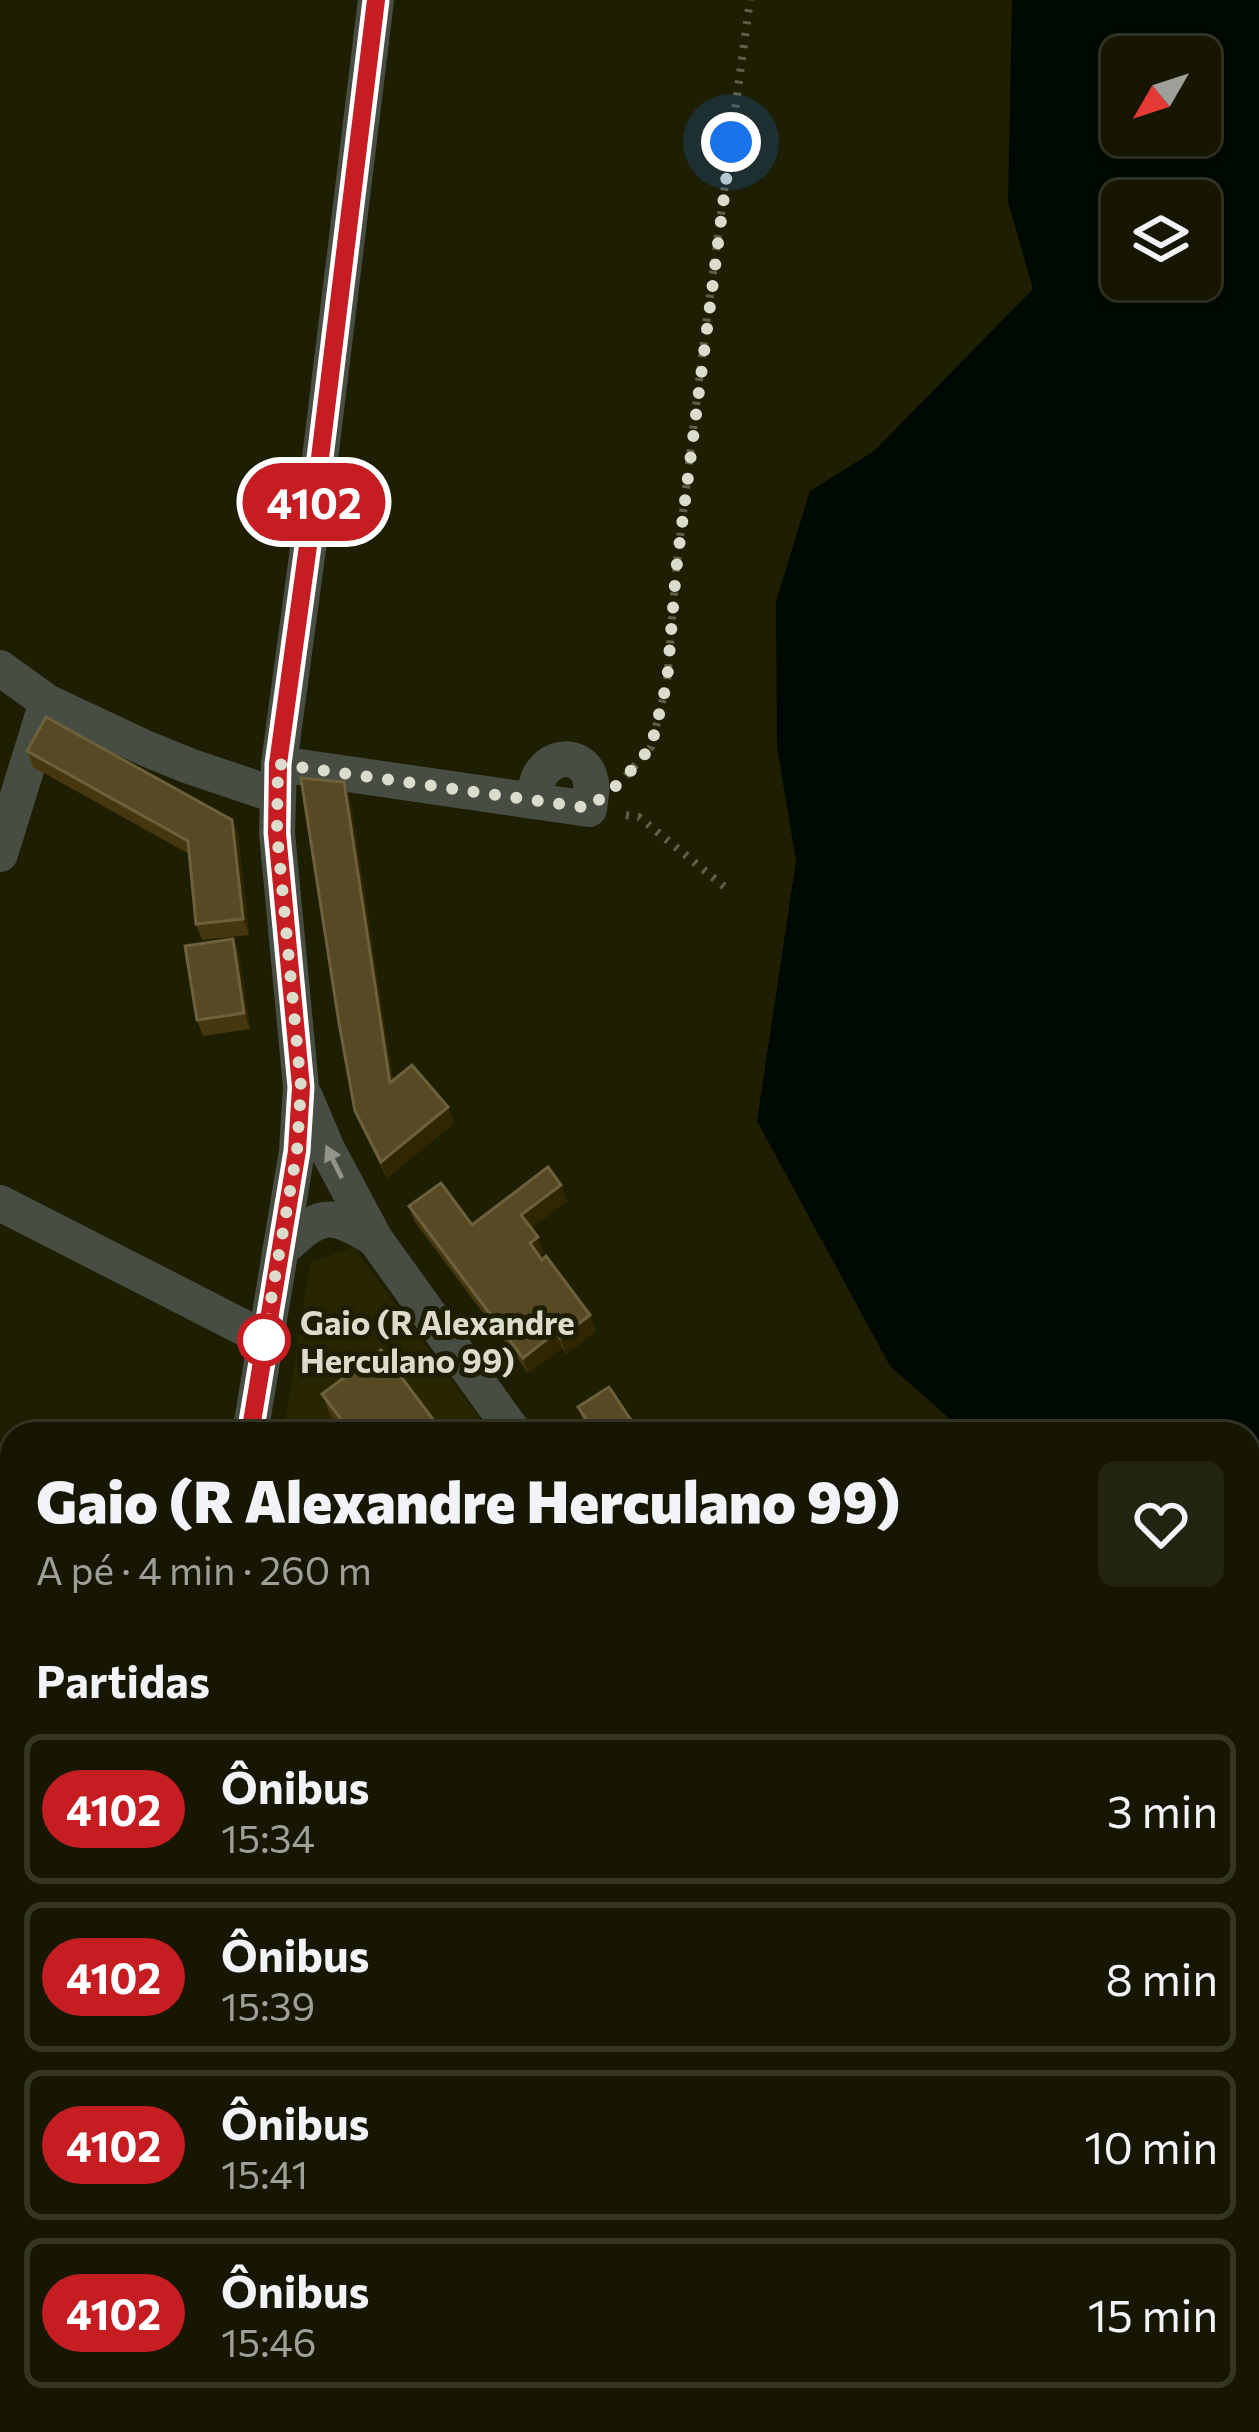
<!DOCTYPE html>
<html lang="pt">
<meta charset="utf-8">
<style>
:root{--surface:#161602;--page:#232311;--text:#f1f3f6;--muted:#9e9f99;--line:#353524}
body{margin:0;font-family:Commissioner,sans-serif;background:var(--page);color:var(--text);height:100vh;display:flex;flex-direction:column;font-size:45px;white-space:nowrap}
*{box-sizing:border-box;margin:0}
p{font-size:39px;color:var(--muted)}
.icon{flex:none;width:66px;height:66px;fill:none;stroke:currentColor;stroke-width:2;stroke-linecap:round;stroke-linejoin:round}
.map{position:relative;flex:1;overflow:hidden}
.sheet{position:absolute;left:0px;top:1422px;width:1260px;height:1011px;display:flex;flex-direction:column;background:var(--surface);border-radius:36px 36px 0 0;box-shadow:0 3px 9px #0004,0 0 0 3px var(--line)}
.sheet>*{flex:none}
.badge{padding:0 24px;border-radius:39px;font-size:42px;line-height:78px}
.needle{width:78px;rotate:231deg}
.buttons{position:absolute;left:1101px;top:36px;display:grid;gap:24px}
.buttons a{display:grid;place-items:center;width:120px;height:120px;border-radius:18px;background:var(--surface);box-shadow:0 3px 9px #0004,0 0 0 3px var(--line);font-size:60px}
.you{position:absolute;width:60px;height:60px;margin:-30px;border:9px solid #fff;border-radius:50%;background:#1a73e8;box-shadow:0 0 0 18px #1a73e833}
.map>.badge{position:absolute;translate:-50% -50%;box-shadow:0 0 0 6px #fff}
h2{padding:0 36px;font-size:45px;line-height:108px}
.round{display:grid;place-items:center;flex:none;width:126px;height:126px;border-radius:18px;background:var(--page)}
.headline{display:flex;align-items:center;justify-content:space-between;height:204px;padding:0 36px}
h1{font-size:57px;font-weight:800;line-height:90px}
ul{padding:0;list-style:none}
li{display:flex;align-items:center;gap:36px;height:150px;margin:0 24px 18px;padding:0 12px;border:6px solid var(--line);border-radius:18px}
li div{flex:1}
li b{display:block;font-size:45px}
li em{font-style:normal}
li .badge{min-width:132px;font-weight:700;text-align:center}
.map>svg:first-child{display:block}
.built{fill:#272601}
.green{fill:#4e2900}
.water{fill:#000a02;fill-rule:evenodd}
.lines{fill:none;stroke-linecap:round;stroke-linejoin:round}
.path{stroke:#606049;stroke-width:8;stroke-dasharray:3 9;stroke-linecap:butt}
.minor{stroke:#474d42;stroke-width:36}
.wall{fill:#47370e}
.shaded-wall{fill:#302601}
.building{fill:#574923;stroke:#6c603d;stroke-width:3}
.oneway{fill:#929487}
.line-casing{stroke:#fff;stroke-width:27}
.line{stroke:#c61d23;stroke-width:18}
.walk{stroke:#dcdccc;stroke-width:12;stroke-dasharray:0 21.6}
.stop-dot{fill:#fff;stroke:#c61d23;stroke-width:6}
.labels{text-anchor:middle;dominant-baseline:central;stroke-width:10;stroke-linejoin:round;paint-order:stroke}
.stop-label{font-size:33px;font-weight:bold;fill:#dcdccc;stroke:#1e1e03;text-anchor:start}
</style>
<div class="map">
<svg width="1259" height="2432" viewBox="0 0 1259 2432">
<rect width="100%" height="100%" fill="#1e1e03"/>
<!-- built -->
<path class="built" d="M353 1247 491 1434H283L310 1263Z"/>
<!-- green -->
<path class="green" d="M1259 1874V2340L1248 2325V1882Z"/>
<!-- water -->
<path class="water" d="M1012 0H1259V1692L1248 1684V1434H967L890 1366 757 1121 796 861 777 747 776 601 810 491 874 451 1033 289 1008 202ZM1122 57H1200V135H1122ZM1122 201H1200V279H1122Z"/>
<g class="lines">
<!-- path -->
<path class="path" d="M626 776 651 747 667 682 676 571 705 332 750 0
M626 815 639 817 726 888
M1248 1927 1259 1920
M1248 2055 1259 2045
M1248 2133 1259 2126
M1248 2207 1259 2220
M1248 2370 1259 2385"/>
<!-- minor -->
<path class="minor" d="M0 668 47 702 145 748 189 766 278 796
M279 764 589 809C590 799 593 788 590 778 584 756 557 753 543 771 536 779 536 790 534 800
M0 854 47 702
M305 1097 327 1149 375 1239 515 1434
M0 1203 264 1338
M280 1251C320 1214 327 1209 375 1239
M250 1434 297 1151 301 1087 277 833 279 764 319 467 376 0
M0 1627 12 1629
M0 1837 12 1815
M0 2222 12 2227
M1241 2421 1249 2432
M93 2432 95 2421
M406 2432 407 2421
M706 2432 707 2421"/>
</g>
<!-- wall -->
<path class="wall" d="M27 751 232 820 238 835 249 935 202 940 196 924 189 854 33 767Z
M350 798 393 1081 448 1107 454 1123 387 1178 361 1127 355 1111Z
M233 939 239 954 250 1029 203 1036 197 1020Z
M561 1185 567 1201 531 1228 544 1253 539 1256 596 1331 566 1354 562 1348 528 1373 415 1222 409 1206 472 1225Z
M322 1394 444 1434H344L331 1417Z
M578 1407 637 1429 639 1434H592L584 1423Z
M12 1526V1578L4 1577 0 1566V1549Z
M240 2421H303L301 2432Z"/>
<!-- shaded-wall -->
<path class="shaded-wall" d="M344 782 350 798 396 1099 390 1083Z
M232 820 238 835 249 935 243 919Z
M233 939 239 954 250 1029 244 1013Z
M448 1107 454 1123 387 1178 381 1162Z
M561 1185 567 1201 527 1231 521 1215Z
M538 1237 544 1253 536 1259 530 1243Z
M590 1315 596 1331 566 1354 560 1338Z
M556 1332 562 1348 528 1373 523 1358Z"/>
<!-- building -->
<path class="building" d="M46 717 232 820 243 919 196 924 188 841 27 751Z
M301 778 344 782 390 1083 412 1065 448 1107 381 1162 355 1111 339 1023Z
M233 939 244 1013 197 1020 185 946Z
M548 1167 561 1185 521 1215 538 1237 530 1243 542 1260 546 1256 590 1315 560 1338 556 1332 523 1358 409 1206 441 1183 472 1225Z
M381 1350 444 1434H352L322 1394Z
M609 1387 637 1429 630 1434H596L578 1407Z
M4 1524 12 1526V1563L0 1561Z"/>
<!-- one-way arrows -->
<defs><path id="oneway-solid" d="M-6-.8H1V-3.2L6.5 0L1 3.2V.8H-6Z" transform="scale(3)"/></defs>
<use class="oneway" href="#oneway-solid" transform="translate(334 1162) rotate(-116)"/>
<g class="lines">
<!-- line casing -->
<g class="line-casing">
<path id="line" d="M250 1434 297 1151 301 1087 277 833 278 764 319 466 376 0"/>
</g>
<!-- line -->
<use href="#line" class="line"/>
<!-- walk -->
<path class="walk" d="M264 1340 297 1151 301 1087 277 833 278 764 589 808 622 781 651 747 667 682 676 571 731 142"/>
</g>
<!-- markers -->
<circle class="stop-dot" cx="264" cy="1340" r="24"/>
<g class="labels">
<!-- stop labels -->
<g class="stop-label">
<text x="300" y="1321">Gaio (R Alexandre<tspan x="300" dy="38">Herculano 99)</tspan></text>
</g>
</g>
</svg>
<div class="buttons">
<a><svg class="needle" viewBox="-14 -14 28 28"><path d="M0-13l5 13h-10z" fill="#e53935"/><path d="M0 13l5-13h-10z" fill="#9e9f99"/></svg></a>
<a><svg class="icon" aria-label="layers" viewBox="0 0 24 24"><path d="M12 4l9 5-9 5-9-5zM3 14l9 5 9-5"/></svg></a>
</div>
<div class="you" style="left:731px;top:142px"></div>
<b class="badge" style="left:314px;top:502px;background:#c61d23;color:#fff">4102</b>
<section class="sheet">
<div class="headline"><div><h1>Gaio (R Alexandre Herculano 99)</h1><p>A pé · 4 min · 260 m</p></div><a class="round"><svg class="icon" aria-label="heart" viewBox="0 0 24 24"><path d="M12 20l-8-8c-3-5 5-10 8-4 3-6 11-1 8 4z"/></svg></a></div>
<h2>Partidas</h2>
<ul>
<li><span class="badge" style="background:#c61d23;color:#fff">4102</span><div><b>Ônibus</b><p>15:34</p></div><em>3 min</em></li>
<li><span class="badge" style="background:#c61d23;color:#fff">4102</span><div><b>Ônibus</b><p>15:39</p></div><em>8 min</em></li>
<li><span class="badge" style="background:#c61d23;color:#fff">4102</span><div><b>Ônibus</b><p>15:41</p></div><em>10 min</em></li>
<li><span class="badge" style="background:#c61d23;color:#fff">4102</span><div><b>Ônibus</b><p>15:46</p></div><em>15 min</em></li>
</ul>
</section>
</div>
